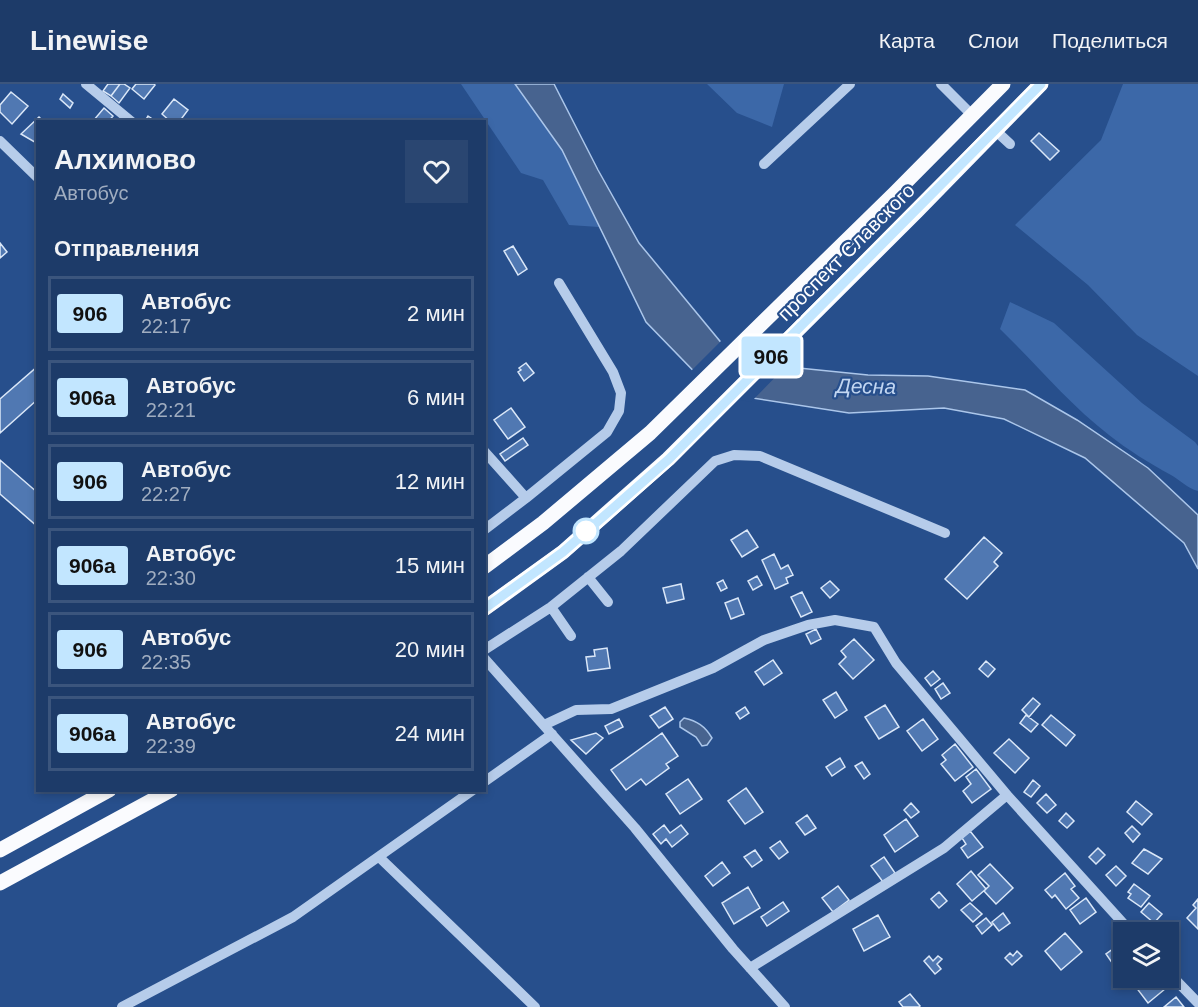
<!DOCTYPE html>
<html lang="ru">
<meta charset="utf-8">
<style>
:root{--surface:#1d3b69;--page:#2a4671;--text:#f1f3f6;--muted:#a0adc0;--line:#3b557d}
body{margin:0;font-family:Helvetica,sans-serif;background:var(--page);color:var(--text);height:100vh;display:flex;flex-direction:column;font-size:22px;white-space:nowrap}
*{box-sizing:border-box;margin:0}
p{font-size:20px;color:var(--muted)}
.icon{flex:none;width:33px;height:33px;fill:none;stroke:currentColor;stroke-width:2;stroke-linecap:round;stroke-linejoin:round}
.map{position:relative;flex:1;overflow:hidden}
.drawer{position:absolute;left:36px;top:36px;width:450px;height:672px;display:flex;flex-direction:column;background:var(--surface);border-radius:0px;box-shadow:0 3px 9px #0003,0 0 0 2px var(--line)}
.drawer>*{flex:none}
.badge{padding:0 12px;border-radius:4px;font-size:21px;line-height:39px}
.fabs{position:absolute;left:1113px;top:838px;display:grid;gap:12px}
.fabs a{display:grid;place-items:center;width:66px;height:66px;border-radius:0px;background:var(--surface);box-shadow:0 3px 9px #0003,0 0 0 2px var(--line);font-size:30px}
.map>.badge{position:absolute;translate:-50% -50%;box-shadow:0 0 0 3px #fff}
h2{padding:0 18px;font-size:22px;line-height:54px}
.round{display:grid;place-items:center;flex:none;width:63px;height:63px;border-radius:0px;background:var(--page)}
.headline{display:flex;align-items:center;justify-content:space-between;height:102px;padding:0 18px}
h1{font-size:28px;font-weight:700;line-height:45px}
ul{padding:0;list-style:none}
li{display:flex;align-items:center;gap:18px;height:75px;margin:0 12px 9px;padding:0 6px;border:3px solid var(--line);border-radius:0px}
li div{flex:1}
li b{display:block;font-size:22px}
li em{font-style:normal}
li .badge{min-width:66px;font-weight:700;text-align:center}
header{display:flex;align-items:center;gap:36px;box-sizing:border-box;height:84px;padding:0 30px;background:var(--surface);border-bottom:2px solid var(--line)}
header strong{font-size:28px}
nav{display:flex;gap:33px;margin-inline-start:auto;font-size:21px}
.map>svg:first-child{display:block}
.green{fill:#3c68a8}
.water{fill:#47638f;stroke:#abc6ea;stroke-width:1.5}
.pier{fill:#274f8c}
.building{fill:#5078b2;stroke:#dae7f8;stroke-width:1.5}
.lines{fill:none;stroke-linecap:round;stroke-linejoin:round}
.minor{stroke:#b6ccea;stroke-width:10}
.major{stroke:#fafbfe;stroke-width:15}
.line-casing{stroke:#fff;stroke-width:14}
.line{stroke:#c2e6ff;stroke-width:9}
.stop-dot{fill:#fff;stroke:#c2e6ff;stroke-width:3}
.labels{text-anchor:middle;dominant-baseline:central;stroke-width:4.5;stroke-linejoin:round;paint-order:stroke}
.street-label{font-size:20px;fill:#fff;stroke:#274f8c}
.water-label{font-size:21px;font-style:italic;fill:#c2d6f1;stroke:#274f8c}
</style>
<header>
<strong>Linewise</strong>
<nav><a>Карта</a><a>Слои</a><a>Поделиться</a></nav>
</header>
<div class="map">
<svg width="1198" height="923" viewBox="0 0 1198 923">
<rect width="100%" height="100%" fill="#274f8c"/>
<!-- green -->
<path class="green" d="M461 0H515L562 66 599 143 569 141 543 96 521 89Z
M707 0H784L772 43 737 29Z
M1123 0H1198V292L1137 251 1088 201 1015 141 1101 56Z
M1010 218 1054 239 1142 319 1195 358 1198 362V407C1187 404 1180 396 1171 391 1149 379 1128 366 1109 351 1069 320 1036 280 1000 245Z"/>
<!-- water -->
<path class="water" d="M515 0H554L598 86 639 159 724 262 779 282 868 291 928 292 1025 306 1077 336 1148 384 1198 431V485L1184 459 1085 374 1004 335 944 324 849 329 714 308 646 238 562 66Z
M684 634C697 637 705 642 712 654L707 661 702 662 696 653 680 643V638Z"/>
<!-- pier -->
<path class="pier" d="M722 256 726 260 779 279 788 280 751 318 712 311 690 288Z"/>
<!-- building -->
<path class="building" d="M108 0H120L111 12 103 7Z
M120 0H124L130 4 119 19 111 12Z
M136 0H154L155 1 144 15 132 5Z
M11 8 28 22 12 40 0 28V21Z
M63 10 73 19 70 24 60 15Z
M174 15 188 26 179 38H171L162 30Z
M104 24 113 32 108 38 93 37Z
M148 32 157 38 145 37Z
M39 33 44 38H38V60L21 50Z
M1039 49 1059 67 1050 76 1031 57Z
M0 159 7 168 0 174Z
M513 162 527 185 518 191 504 167Z
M526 279 534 289 524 297 518 288 521 286 519 284Z
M38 282V315L0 349V315Z
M511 324 525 343 508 355 494 336Z
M523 354 528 361 505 377 500 370Z
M0 376 38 409V443L0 410Z
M747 446 758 463 742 473 731 456Z
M984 453 1002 469 994 478 998 482 967 515 945 495Z
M774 470 781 485 788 481 793 491 786 494 788 499 775 505 762 476Z
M757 492 762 501 753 506 748 497Z
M723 496 727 504 721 507 717 499Z
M830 497 839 506 830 514 821 504Z
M681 500 684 515 667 519 663 504Z
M802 508 812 528 801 533 791 513Z
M738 514 744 530 731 535 725 519Z
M816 545 821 555 811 560 806 550Z
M854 555 874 576 853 595 839 580 846 573 841 567Z
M607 564 610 584 588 587 586 573 595 572 594 566Z
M773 576 782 589 764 601 755 588Z
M986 577 995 585 988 593 979 585Z
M933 587 940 595 931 602 925 594Z
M943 599 950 609 941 615 935 605Z
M836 608 847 626 835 634 823 616Z
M1033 614 1040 620 1029 633 1022 626Z
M885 621 899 643 879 655 865 633Z
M665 623 673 635 659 644 650 632Z
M745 623 749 629 740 635 736 629Z
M1026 631 1038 640 1031 648 1020 639Z
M1051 631 1075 651 1066 662 1042 641Z
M619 635 623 643 609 650 605 642Z
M923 635 938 655 922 667 907 647Z
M596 649 603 654 586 670 571 656Z
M662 649 678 672 666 680 669 684 646 701 641 695 626 706 611 686Z
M1009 655 1029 674 1015 689 994 669Z
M955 660 973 683 955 697 941 680 946 676 942 671Z
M840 674 845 683 832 692 826 683Z
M862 678 870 690 864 695 855 682Z
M976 685 991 705 972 719 963 707 971 700 966 693Z
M688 695 702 715 680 730 666 710Z
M1033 696 1040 702 1031 713 1024 708Z
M746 704 763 728 745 740 728 717Z
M1046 710 1056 721 1047 729 1037 719Z
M1136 717 1152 730 1142 741 1127 728Z
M911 719 919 728 911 734 904 726Z
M1066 729 1074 737 1067 744 1059 737Z
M807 731 816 744 805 751 796 739Z
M906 735 918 752 895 768 884 751Z
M664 741 670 749 681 741 688 750 672 763 666 755 661 760 653 750Z
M1132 742 1140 750 1133 758 1125 749Z
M970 747 983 763 968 774 961 764 966 760 962 754Z
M780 757 788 768 779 775 770 764Z
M1098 764 1105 771 1096 780 1089 773Z
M1144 765 1162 775 1148 790 1132 779Z
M755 766 762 776 752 783 744 773Z
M884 773 895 789 883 798 871 782Z
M722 778 730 789 713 802 705 792Z
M990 780 1013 804 996 820 984 807 989 802 978 791Z
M1116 782 1126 792 1116 802 1106 791Z
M971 787 986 805 972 817 957 800Z
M1065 789 1075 802 1071 805 1079 814 1066 825 1055 811 1052 814 1045 806Z
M1134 800 1150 812 1141 823 1128 814 1131 810 1128 808Z
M838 802 849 816 833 828 822 814Z
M748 803 760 824 734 840 722 819Z
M939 808 947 817 939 824 931 815Z
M1086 814 1096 828 1080 840 1070 826Z
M1198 815V845L1187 834 1196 824 1193 821Z
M783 818 789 827 767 842 761 833Z
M970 819 982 830 973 838 961 826Z
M1149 819 1162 830 1154 839 1141 828Z
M1003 829 1010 839 999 847 992 838Z
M878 831 890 853 864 867 853 845Z
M986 834 992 841 982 850 976 842Z
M1065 849 1082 868 1061 886 1045 867Z
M1124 857V876L1115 883 1106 870Z
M1017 867 1022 872 1012 881 1005 874 1010 869 1013 872Z
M929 872 933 877 938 872 942 875 937 880 941 885 935 890 924 877Z
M1137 894H1156L1165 905 1148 919 1132 898Z
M910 910 920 922 919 923H903L899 918Z
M1176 913 1184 923H1164Z"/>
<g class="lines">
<!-- minor -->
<path class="minor" d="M86 0 132 38
M941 0 972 31
M996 47 1010 60
M0 57 38 94
M764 80 850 0
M484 367 526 414 484 446
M526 414 607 348 619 327 621 309 613 288 559 199
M588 493 608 518
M551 523 571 552
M484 566 551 523 621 467 715 377 734 371 760 372 945 449
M484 574 635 744 733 865 785 923
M544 641 576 626 611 625 713 584 764 556 808 541 835 536 874 543 896 579 1007 711 1132 849
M484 698 552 650
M379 773 535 923
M750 884 944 764 1007 711
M1168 888 1198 919
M122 923 293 833 473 706"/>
<!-- major -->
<path class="major" d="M484 483 543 439 650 349 895 109 1003 0
M484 525 563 468 668 375 917 127 1041 0
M0 766 109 706
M0 799 171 706"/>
</g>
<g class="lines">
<!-- line casing -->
<g class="line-casing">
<path id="line" d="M484 525 563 468 669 375 1041 0"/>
</g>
<!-- line -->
<use href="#line" class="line"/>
</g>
<!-- markers -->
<circle class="stop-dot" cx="586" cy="447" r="12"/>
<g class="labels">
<!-- street labels -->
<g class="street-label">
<text transform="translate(846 168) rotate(-45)">проспект Славского</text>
</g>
<!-- water labels -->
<g class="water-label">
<text transform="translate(866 302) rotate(1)">Десна</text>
</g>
</g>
</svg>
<div class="fabs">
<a><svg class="icon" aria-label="layers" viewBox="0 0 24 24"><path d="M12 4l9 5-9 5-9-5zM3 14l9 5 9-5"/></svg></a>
</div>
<b class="badge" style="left:771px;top:272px;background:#c2e6ff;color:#111">906</b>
<section class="drawer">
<div class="headline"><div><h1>Алхимово</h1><p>Автобус</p></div><a class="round"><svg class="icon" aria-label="heart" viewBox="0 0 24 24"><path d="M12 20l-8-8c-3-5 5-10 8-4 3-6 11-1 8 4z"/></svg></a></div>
<h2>Отправления</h2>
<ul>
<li><span class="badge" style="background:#c2e6ff;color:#111">906</span><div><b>Автобус</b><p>22:17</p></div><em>2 мин</em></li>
<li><span class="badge" style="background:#c2e6ff;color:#111">906а</span><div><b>Автобус</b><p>22:21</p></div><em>6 мин</em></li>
<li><span class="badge" style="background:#c2e6ff;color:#111">906</span><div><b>Автобус</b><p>22:27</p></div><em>12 мин</em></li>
<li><span class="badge" style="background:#c2e6ff;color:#111">906а</span><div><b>Автобус</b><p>22:30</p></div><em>15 мин</em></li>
<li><span class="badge" style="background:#c2e6ff;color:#111">906</span><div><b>Автобус</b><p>22:35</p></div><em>20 мин</em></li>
<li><span class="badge" style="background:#c2e6ff;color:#111">906а</span><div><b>Автобус</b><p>22:39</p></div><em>24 мин</em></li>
</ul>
</section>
</div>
